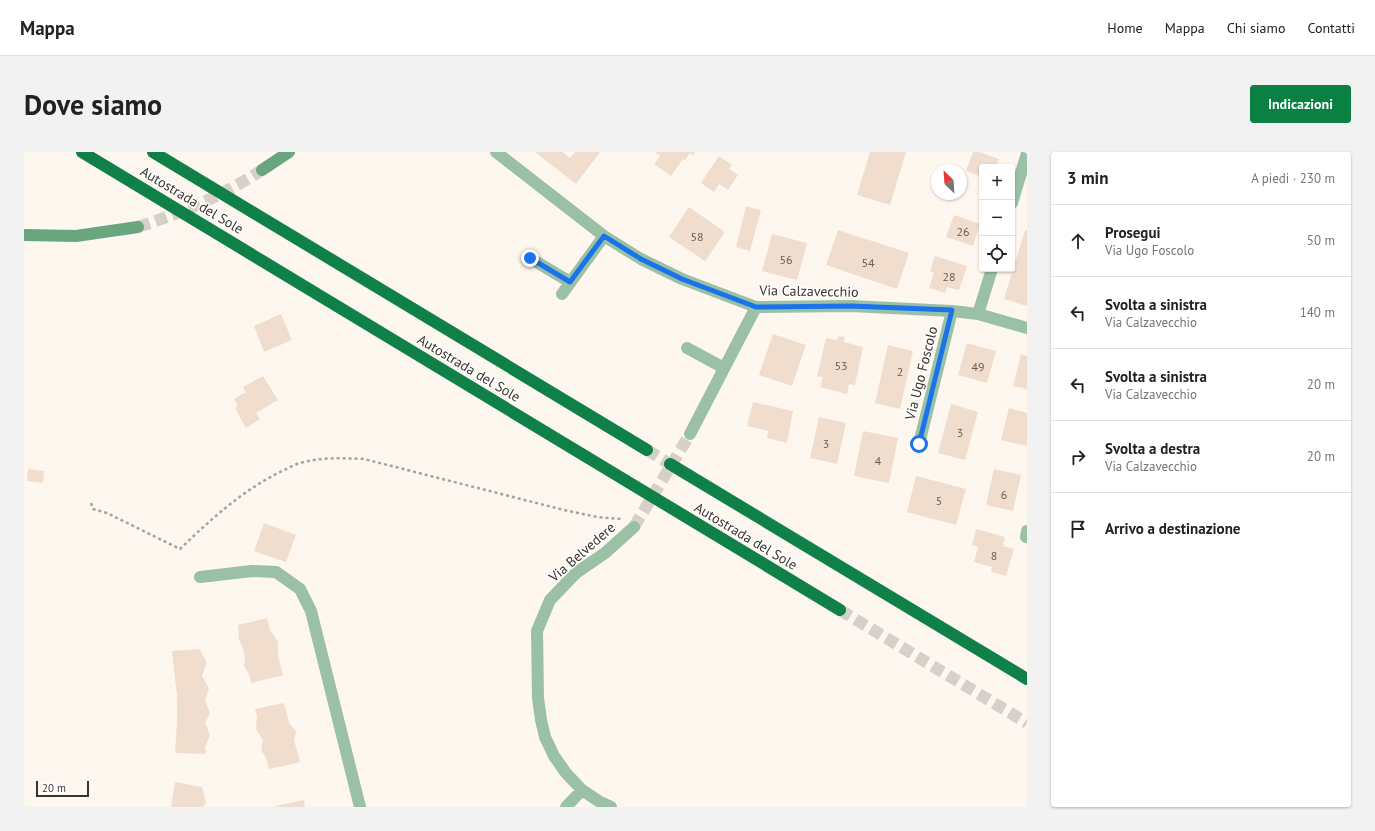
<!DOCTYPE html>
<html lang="it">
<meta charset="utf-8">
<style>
:root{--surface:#fff;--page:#f2f2f2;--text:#222;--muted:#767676;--line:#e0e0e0;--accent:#0b8043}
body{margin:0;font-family:"PT Sans",sans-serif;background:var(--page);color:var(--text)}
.controls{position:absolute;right:12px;top:12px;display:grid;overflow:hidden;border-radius:4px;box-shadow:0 1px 3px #0004}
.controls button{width:36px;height:36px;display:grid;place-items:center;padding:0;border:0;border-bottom:1px solid var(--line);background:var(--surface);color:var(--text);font:20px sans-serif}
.compass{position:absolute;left:907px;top:12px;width:36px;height:36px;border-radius:50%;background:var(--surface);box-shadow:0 1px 3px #0004;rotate:335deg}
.scale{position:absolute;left:12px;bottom:10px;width:53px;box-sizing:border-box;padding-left:4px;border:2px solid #3b332d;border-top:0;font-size:11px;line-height:14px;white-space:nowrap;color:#3b332d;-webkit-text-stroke:3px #fff;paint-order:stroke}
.stop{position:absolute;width:12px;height:12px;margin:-9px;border:3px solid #1a73e8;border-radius:50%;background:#fff}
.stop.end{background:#1a73e8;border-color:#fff;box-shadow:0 1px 4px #0008}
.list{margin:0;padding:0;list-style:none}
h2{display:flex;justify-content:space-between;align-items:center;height:52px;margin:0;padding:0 16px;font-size:17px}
h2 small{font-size:13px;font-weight:400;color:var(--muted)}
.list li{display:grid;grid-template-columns:26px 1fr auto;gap:12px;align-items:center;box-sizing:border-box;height:72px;padding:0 16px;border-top:1px solid var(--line)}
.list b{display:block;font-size:15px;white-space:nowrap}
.list p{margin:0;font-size:13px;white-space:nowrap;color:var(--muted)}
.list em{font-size:13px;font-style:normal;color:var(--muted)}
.icon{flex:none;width:22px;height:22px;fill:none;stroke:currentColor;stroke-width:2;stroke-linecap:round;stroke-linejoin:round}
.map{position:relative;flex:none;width:1003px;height:655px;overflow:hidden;border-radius:4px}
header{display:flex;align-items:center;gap:24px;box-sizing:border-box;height:56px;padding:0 20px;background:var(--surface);border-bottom:1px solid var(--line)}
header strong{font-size:19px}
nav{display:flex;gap:22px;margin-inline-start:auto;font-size:14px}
.intro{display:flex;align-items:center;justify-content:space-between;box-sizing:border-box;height:96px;padding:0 24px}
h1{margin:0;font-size:28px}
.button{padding:10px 18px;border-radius:4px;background:var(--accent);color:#fff;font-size:14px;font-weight:700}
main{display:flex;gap:24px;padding:0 24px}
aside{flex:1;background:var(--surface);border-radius:4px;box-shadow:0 1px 3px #0004}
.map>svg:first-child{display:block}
.building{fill:#f0ddcd}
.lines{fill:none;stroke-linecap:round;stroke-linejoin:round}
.street-tunnel{stroke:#d7d0c9;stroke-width:12;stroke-dasharray:12 6;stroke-linecap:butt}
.secondary-tunnel{stroke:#d7d0c9;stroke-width:12;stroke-dasharray:12 6;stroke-linecap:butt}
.highway-tunnel{stroke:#d7d0c9;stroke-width:12;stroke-dasharray:12 6;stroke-linecap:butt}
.path{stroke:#a9a29b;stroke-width:2.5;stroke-dasharray:3 3;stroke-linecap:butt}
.street{stroke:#9ac1a6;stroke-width:12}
.secondary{stroke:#69a67e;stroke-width:12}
.highway{stroke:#0f8048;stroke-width:12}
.route{stroke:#1a73e8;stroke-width:5}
.labels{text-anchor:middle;stroke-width:3;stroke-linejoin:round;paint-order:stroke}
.number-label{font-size:12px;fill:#685e55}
.street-label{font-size:14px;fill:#3b332d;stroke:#fff}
</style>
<header>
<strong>Mappa</strong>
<nav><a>Home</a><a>Mappa</a><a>Chi siamo</a><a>Contatti</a></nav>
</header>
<div class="intro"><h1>Dove siamo</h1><a class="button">Indicazioni</a></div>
<main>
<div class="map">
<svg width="1003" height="655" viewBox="0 0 1003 655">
<rect width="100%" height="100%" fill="#fef7f0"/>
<path class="building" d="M511,0H539L546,6L551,0H576L552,32Z
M631,0H671L669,4L666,1L661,8L659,7L647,24L630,12L636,4Z
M846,0H882L866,53L833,43Z
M949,0H955L975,7L972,15H958V25L942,19Z
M695,4L708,13L705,17L714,23L704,38L695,32L690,40L677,31Z
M722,54L737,58L726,99L712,95Z
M665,55L701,80L681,109L645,85Z
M930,63L956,72L949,94L922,85Z
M814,78L885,101L873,137L802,113Z
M1001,78H1003V154L980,147Z
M748,82L783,91L773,128L738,119Z
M911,104L943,114L935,138L923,135L921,141L905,136L910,121L906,119Z
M257,162L268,188L240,200L230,174Z
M749,182L782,193L768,234L735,223Z
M814,184L821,185L820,190L839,195L831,233L825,232L823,242L796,235L799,225L793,224L802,186L813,188Z
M943,191L972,199L963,231L934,223Z
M864,193L889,199L876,257L851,251Z
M997,202L1003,204V237L989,234Z
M239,224L254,248L232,261L236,267L222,276L211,256L214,254L210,247L222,240L219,235Z
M729,250L769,259L763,291L743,286L744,279L723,274Z
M927,252L954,260L941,308L914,301Z
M985,256L1003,261V294L977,288Z
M795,265L822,271L813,312L786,306Z
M839,279L874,286L865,331L830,324Z
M4,317L20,319L19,331L3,329Z
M970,317L997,323L989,359L962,353Z
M892,324L942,337L932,373L883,360Z
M240,371L272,383L262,410L230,399Z
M952,377L981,385L979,394L990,397L982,424L967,420L968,415L950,410L954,395L948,393Z
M243,466L246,478L254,490V504L259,523L227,531L225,522L220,514L221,506L219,496L215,488L214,473Z
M175,497L183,510L178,524L185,536L181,548L186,561L181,571L186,583L181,596L182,602L151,601L153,570V544L148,499Z
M260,551L265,571L272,579L270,588L276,610L245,617L242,606L237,598L239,588L232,577L233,564L231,557Z
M151,630L178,635L182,651L179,655H147Z
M280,648L281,655H252V654Z"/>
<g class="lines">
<path class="street-tunnel" d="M610,375L666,282"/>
<path class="secondary-tunnel" d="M114,75C160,60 198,44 238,18"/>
<path class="highway-tunnel" d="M623,298L646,312
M816,458L1003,571"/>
<path class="path" d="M67,351L69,357L83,361L156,397C187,367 220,337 260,318C265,316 271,312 276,311C297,305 318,306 340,307L540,358L573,365L597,367"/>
<path class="street" d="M472,0L580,84L617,107L658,127L732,155L827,154L928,159L954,162L1003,176
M988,51L1003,1
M506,106L546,130
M538,142L580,84
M954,162L968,117
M663,196L700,216
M666,282L732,155
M895,292L928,159
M1002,385L1003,379
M176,425L228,419L252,420L276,437L287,459L336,655
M542,655L558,638
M587,655L576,650L558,638L542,621L530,604L521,585L517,568L514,546L513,479L526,448L552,421L581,401L610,375"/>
<path class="secondary" d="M238,18L265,0
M0,83L52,84L114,75"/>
<path class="highway" d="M58,0L816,458
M129,0L623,298
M646,312L1003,527"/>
</g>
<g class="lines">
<path class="route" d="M506,106L546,130L580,84L617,107L658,127L732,155L827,154L928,158L895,292"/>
</g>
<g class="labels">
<g class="number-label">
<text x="939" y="84">26</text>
<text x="673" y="89">58</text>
<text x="762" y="112">56</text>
<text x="844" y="115">54</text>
<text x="925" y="129">28</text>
<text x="817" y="218">53</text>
<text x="954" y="219">49</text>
<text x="876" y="224">2</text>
<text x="936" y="285">3</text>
<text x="802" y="296">3</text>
<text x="854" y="313">4</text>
<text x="980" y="347">6</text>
<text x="915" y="353">5</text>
<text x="970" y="408">8</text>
</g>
<g class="street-label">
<text transform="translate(168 48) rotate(31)" y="5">Autostrada del Sole</text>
<text transform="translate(785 139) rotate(1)" y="5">Via Calzavecchio</text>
<text transform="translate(445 216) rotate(31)" y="5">Autostrada del Sole</text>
<text transform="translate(897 221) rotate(-76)" y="5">Via Ugo Foscolo</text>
<text transform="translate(722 384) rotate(31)" y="5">Autostrada del Sole</text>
<text transform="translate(558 400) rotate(-41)" y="5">Via Belvedere</text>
</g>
</g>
</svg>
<div class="controls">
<button>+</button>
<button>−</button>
<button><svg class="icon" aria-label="locate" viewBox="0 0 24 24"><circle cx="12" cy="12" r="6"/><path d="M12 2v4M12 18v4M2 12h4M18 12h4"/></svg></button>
</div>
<svg class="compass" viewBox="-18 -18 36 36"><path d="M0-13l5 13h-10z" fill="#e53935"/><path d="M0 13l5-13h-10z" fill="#767676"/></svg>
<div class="scale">20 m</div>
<div class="stop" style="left:895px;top:292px"></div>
<div class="stop end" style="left:506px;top:106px"></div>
</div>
<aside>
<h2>3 min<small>A piedi · 230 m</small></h2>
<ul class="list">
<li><svg class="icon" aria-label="ahead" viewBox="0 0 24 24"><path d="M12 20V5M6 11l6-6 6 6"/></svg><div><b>Prosegui</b><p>Via Ugo Foscolo</p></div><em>50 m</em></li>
<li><svg class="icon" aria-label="left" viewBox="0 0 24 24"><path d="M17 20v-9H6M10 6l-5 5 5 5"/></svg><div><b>Svolta a sinistra</b><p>Via Calzavecchio</p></div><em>140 m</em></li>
<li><svg class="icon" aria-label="left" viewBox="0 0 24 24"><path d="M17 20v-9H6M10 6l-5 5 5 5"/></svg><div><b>Svolta a sinistra</b><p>Via Calzavecchio</p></div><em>20 m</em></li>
<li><svg class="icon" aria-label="right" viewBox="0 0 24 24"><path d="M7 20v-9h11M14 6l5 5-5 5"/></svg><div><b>Svolta a destra</b><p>Via Calzavecchio</p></div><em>20 m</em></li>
<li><svg class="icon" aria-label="arrive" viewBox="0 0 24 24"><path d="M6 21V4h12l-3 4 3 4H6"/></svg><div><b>Arrivo a destinazione</b></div></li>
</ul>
</aside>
</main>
